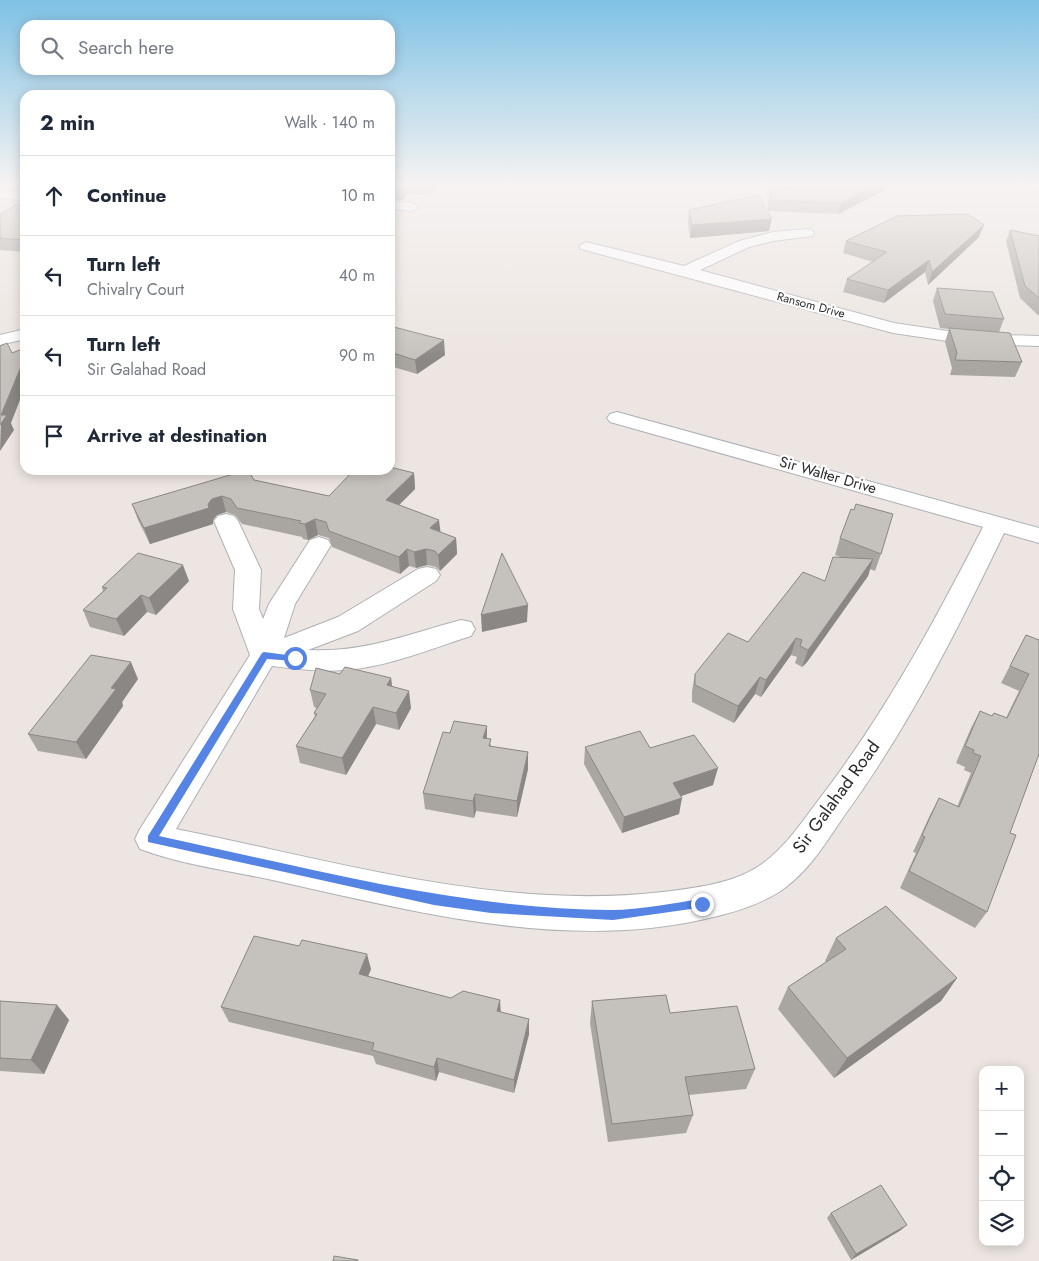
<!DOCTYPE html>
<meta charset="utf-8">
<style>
:root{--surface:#fff;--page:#f2f2f3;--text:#1f2937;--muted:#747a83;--line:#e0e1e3}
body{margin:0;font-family:Jost,sans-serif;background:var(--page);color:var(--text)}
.controls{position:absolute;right:15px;bottom:15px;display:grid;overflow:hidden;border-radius:10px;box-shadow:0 2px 12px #0003}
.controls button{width:45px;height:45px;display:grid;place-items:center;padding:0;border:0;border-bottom:1px solid var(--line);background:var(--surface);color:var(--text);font:25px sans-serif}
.stop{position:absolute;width:15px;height:15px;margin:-11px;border:4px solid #5584e4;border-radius:50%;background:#fff}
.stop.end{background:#5584e4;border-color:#fff;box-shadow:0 1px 5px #0008}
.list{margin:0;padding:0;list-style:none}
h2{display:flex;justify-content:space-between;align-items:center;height:65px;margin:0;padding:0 20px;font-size:21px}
h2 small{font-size:16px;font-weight:400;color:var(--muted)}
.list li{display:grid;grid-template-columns:32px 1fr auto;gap:15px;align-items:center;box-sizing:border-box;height:80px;padding:0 20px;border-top:1px solid var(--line)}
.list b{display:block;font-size:19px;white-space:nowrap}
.list p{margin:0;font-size:16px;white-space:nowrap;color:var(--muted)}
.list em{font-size:16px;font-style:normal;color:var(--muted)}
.icon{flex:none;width:28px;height:28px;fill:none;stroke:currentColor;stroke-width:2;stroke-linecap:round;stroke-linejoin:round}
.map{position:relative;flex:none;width:1039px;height:1261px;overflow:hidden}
.search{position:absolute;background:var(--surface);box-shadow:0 2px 12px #0003;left:20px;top:20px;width:375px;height:55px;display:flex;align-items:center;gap:12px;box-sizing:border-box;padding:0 18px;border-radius:15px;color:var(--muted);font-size:19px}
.panel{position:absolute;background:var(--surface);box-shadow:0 2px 12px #0003;left:20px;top:90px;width:375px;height:385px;border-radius:15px}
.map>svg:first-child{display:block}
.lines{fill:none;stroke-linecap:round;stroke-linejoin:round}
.minor-casing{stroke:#adb0b7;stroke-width:2}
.minor{fill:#fff;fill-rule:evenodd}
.wall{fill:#a9a6a2}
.shaded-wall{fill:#8a8784}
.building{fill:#c5c1bc;stroke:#8a8784}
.route{fill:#5584e4}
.labels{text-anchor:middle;stroke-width:4.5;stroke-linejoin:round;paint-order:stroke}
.far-street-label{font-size:12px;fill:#2c2c2c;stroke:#fff}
.street-label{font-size:15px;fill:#2c2c2c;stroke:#fff}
.near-street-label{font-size:18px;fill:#2c2c2c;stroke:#fff}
</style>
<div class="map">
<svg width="1039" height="1261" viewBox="0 0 1039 1261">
<rect width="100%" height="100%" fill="#ece5e1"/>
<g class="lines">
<defs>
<path id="minor" d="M0,190L25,193V201L0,198Z
M390,201L412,203L419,207L412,211L390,209Z
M807,229L812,230L814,233L812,236L773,241L749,247L700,270L894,323L968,334L1039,336V346L968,344L893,333L581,249L579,246L586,242L684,266L739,241L773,232Z
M25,329V339L0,345V335Z
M617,412L1039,528V543L1004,533C957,631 908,728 844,816C827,841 810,869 786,887C764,904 732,913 705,919C563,951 417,912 277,881C232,871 183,865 140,849L135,839L140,829L250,655L233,609L235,570L214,521L218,516L226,514L234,516L238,521L261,570L259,609L263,619L269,604L310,540L319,537L328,540L331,545L295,604L284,638L338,617L418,569L427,567L436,569L440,575L436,581L358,631L308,650C363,653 409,634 461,620L471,622L475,629L471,636C430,649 388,667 345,670C320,672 296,669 272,666L176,829C336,861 499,911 663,892C695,888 732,884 759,866C783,850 800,825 817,802C883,717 934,623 983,527L610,422L607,418L610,414Z"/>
</defs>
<use href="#minor" class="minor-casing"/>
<use href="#minor" class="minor"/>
</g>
<path class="wall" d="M390,184H439L429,195L408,194L403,200H392L393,211L390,215Z
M748,184H897L838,214L768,211V203L770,192L780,190Z
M25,200V252L0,250V214Z
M689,210L769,231L690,238L688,222Z
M1010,230L1039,236V316L1020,298L1006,241Z
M979,237L928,285L925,272L884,303L843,292L847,279L873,262L843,253L846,241Z
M937,288L1004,319L999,332L1022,362L1015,377L950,375L952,368L945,342L949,329L940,328L933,301Z
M390,326L445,355L417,374L390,366Z
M414,473L415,489L399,505L440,532L456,538L457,554L440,571L436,567L427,565L416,568L409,566L400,574L332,547L329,538L318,535L308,540L303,539L302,537L242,524L235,515L226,512L217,515L213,520V524L150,544L138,520L132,504L254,480L329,496Z
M840,538L881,554L875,571L870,569L868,576L807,662L802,667L795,663L797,657L791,655L761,697L755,694L734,723L692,702V691L695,674L748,642L825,581L843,558L835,555Z
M189,581L156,615L147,612L124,636L90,627L83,610L103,591L102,587Z
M1026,635L1039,640L1010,833L987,912L975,928L900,888L916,853L913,852L930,815L939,798L957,807L971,773L964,770L965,767L956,763L971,728L980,711L992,716L994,713L1006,718L1019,691L1001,683Z
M340,674L391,678L392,687L411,708L399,730L376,724L346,775L300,763L296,746L315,717L314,713L317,708L314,707L310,690Z
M138,679L122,702L123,706L86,759L38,751L28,734Z
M487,726V738L492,747L528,752V769L517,817L476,811L474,818L425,809L423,793L450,733Z
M585,747L650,748L713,785L681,796L679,814L622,833L584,764Z
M836,938L957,978L941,1001L834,1078L778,1009L788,987L826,962L825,961Z
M299,946L371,969L368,976L451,998L500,1000V1012L529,1019V1034L514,1093L439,1072L436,1081L376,1064L373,1056L229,1022L221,1007Z
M0,1001L57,1005L69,1020L44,1074L0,1071Z
M592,1001L670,1013L755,1069L746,1089L689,1095L693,1115L686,1133L608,1142L590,1023Z
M831,1213L901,1230L851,1260L827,1218Z"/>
<path class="shaded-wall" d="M0,184H11L0,188Z
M406,184H408V194L403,200L402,189Z
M428,184H439L429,195Z
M879,184H897L838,214L841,203Z
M392,200L393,211L390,215V202Z
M772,219L769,231L690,238L692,225Z
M984,225L979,237L928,285L932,272Z
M929,260L925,272L884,303L888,290Z
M444,340L445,355L417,374L415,360Z
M25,357V387L11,423L14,430L0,451L1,415Z
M414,473L415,489L388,516L386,500Z
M222,496L226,512L217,515L213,520V524L150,544L144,528L208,504L212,499Z
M315,519L318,535L308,540L305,524Z
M439,520L441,536L430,528Z
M456,538L457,554L440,571L438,555Z
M407,549L409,566L400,574L399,557Z
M426,549L427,565L416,568L414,552Z
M873,559L868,576L807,662L802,667L808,650Z
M183,565L189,581L156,615L149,598Z
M141,595L147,612L124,636L116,619Z
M528,605L527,622L482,632L481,615Z
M796,638L791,655L761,697L766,680Z
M131,662L138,679L122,702L123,706L86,759L76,742L111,688Z
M760,677L755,694L734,723L738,706Z
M391,678L393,695L387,685Z
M409,691L411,708L399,730L396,713Z
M373,707L376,724L346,775L342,758Z
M487,726V743L483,738Z
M528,752V769L517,817V801Z
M718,768L713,785L670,800L673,783Z
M475,794L476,811L474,818L473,801Z
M682,798L679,814L622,833L624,817Z
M367,954L371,969L363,989L359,974Z
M957,978L941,1001L834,1078L847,1058Z
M500,1000L501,1015L497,1011Z
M57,1005L69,1020L44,1074L31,1060Z
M529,1019V1034L514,1093V1080Z
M437,1058L439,1072L436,1081L434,1067Z
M907,1225L901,1230L851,1260L856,1254Z"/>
<path class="building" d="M390,184H406L402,189H390Z
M807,184H879L841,203L771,200L770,192Z
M758,195L772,219L692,225L689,210Z
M25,200V240L0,238V214Z
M968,214L984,225L932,272L929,260L888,290L847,279L887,252L846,241L897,216Z
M1010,230L1039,236V298L1025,286Z
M937,288L993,292L1004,319L945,314Z
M390,326L444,340L415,360L390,352Z
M949,328L1010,333L1022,362L955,360L957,353Z
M7,343L12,353L25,348V357L1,415H7L0,425V346Z
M390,467L414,473L386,500L439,520L430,528L456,538L438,555L435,551L426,549L414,552L407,549L399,557L329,531L326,522L315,519L305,524L299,523L301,521L237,508L231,499L222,496L212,499L208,504L209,508L144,528L132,504L247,470H248L254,480L329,496L354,470H390Z
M856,504L893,514L881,554L840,538L851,509L854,510Z
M138,553L183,565L149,598L141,595L116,619L83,610L107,588L102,587Z
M502,553L528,605L481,615Z
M833,557L873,559L812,645L808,650L800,646L802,640L796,638L766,680L760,677L738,706L695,685V674L728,633L748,642L803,572L825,581Z
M1026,635L1039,640V754L1010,833L1016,835L987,912L909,871L925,837L922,835L939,798L959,807L981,756L973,753L974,750L965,746L980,711L992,716L994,713L1007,718L1029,674L1010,666Z
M91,655L131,662L111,688L116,689L76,742L28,734Z
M345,667L391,678L387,685L409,691L396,713L373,707L342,758L296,746L317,714L314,713L326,694L310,690L316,668L340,674Z
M454,721L487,726L483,738L491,739L489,746L528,752L517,801L475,794L473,801L423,793L443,732L450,733Z
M640,731L650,748L694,735L718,768L673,783L682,798L624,817L585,747Z
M886,906L957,978L847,1058L788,987L846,949L836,938Z
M254,936L299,946L302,940L367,954L359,974L451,998L463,991L500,1000L497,1011L529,1019L514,1080L437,1058L434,1067L372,1050L374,1043L221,1007Z
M666,995L670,1013L737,1006L755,1069L685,1077L693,1115L612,1124L592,1001Z
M0,1001L57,1005L31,1060L0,1058Z
M881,1185L907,1225L856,1254L831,1213Z
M334,1256L358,1260V1261H333Z"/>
<linearGradient id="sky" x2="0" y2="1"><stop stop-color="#7fc1e5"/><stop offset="0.51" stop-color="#f6f3f2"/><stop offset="1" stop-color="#f6f3f2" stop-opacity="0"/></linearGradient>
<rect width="1039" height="361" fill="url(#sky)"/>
<path class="route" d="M264,652L295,656L299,658L295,661L267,659L159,836C308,868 458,909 611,910C641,910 672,903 702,899L705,900V907L613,920L491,913L434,905L148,842V836L262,653Z"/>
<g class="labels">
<g class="far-street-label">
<text transform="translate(811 305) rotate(15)" y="4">Ransom Drive</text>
</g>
<g class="street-label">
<text transform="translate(828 475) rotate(16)" y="5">Sir Walter Drive</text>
</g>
<g class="near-street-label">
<text transform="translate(836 797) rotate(-54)" y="6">Sir Galahad Road</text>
</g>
</g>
</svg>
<div class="controls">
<button>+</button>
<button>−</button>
<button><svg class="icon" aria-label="locate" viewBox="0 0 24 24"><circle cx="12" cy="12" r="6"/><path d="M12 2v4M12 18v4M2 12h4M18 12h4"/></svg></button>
<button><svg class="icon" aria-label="layers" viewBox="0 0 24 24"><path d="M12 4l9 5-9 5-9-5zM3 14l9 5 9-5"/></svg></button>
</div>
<div class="stop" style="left:295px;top:658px"></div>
<div class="stop end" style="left:702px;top:904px"></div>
<div class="search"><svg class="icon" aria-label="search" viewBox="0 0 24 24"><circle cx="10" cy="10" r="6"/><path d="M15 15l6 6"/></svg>Search here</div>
<section class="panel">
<h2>2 min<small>Walk · 140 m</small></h2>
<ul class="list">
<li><svg class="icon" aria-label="ahead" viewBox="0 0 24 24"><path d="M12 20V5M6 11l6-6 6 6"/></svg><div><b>Continue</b></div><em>10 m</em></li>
<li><svg class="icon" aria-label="left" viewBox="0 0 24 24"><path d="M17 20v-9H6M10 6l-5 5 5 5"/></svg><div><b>Turn left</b><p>Chivalry Court</p></div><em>40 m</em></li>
<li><svg class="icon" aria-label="left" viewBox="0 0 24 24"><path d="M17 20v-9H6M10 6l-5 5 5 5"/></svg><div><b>Turn left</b><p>Sir Galahad Road</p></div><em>90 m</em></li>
<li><svg class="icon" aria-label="arrive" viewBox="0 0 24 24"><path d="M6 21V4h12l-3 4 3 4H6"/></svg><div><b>Arrive at destination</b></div></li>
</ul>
</section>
</div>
